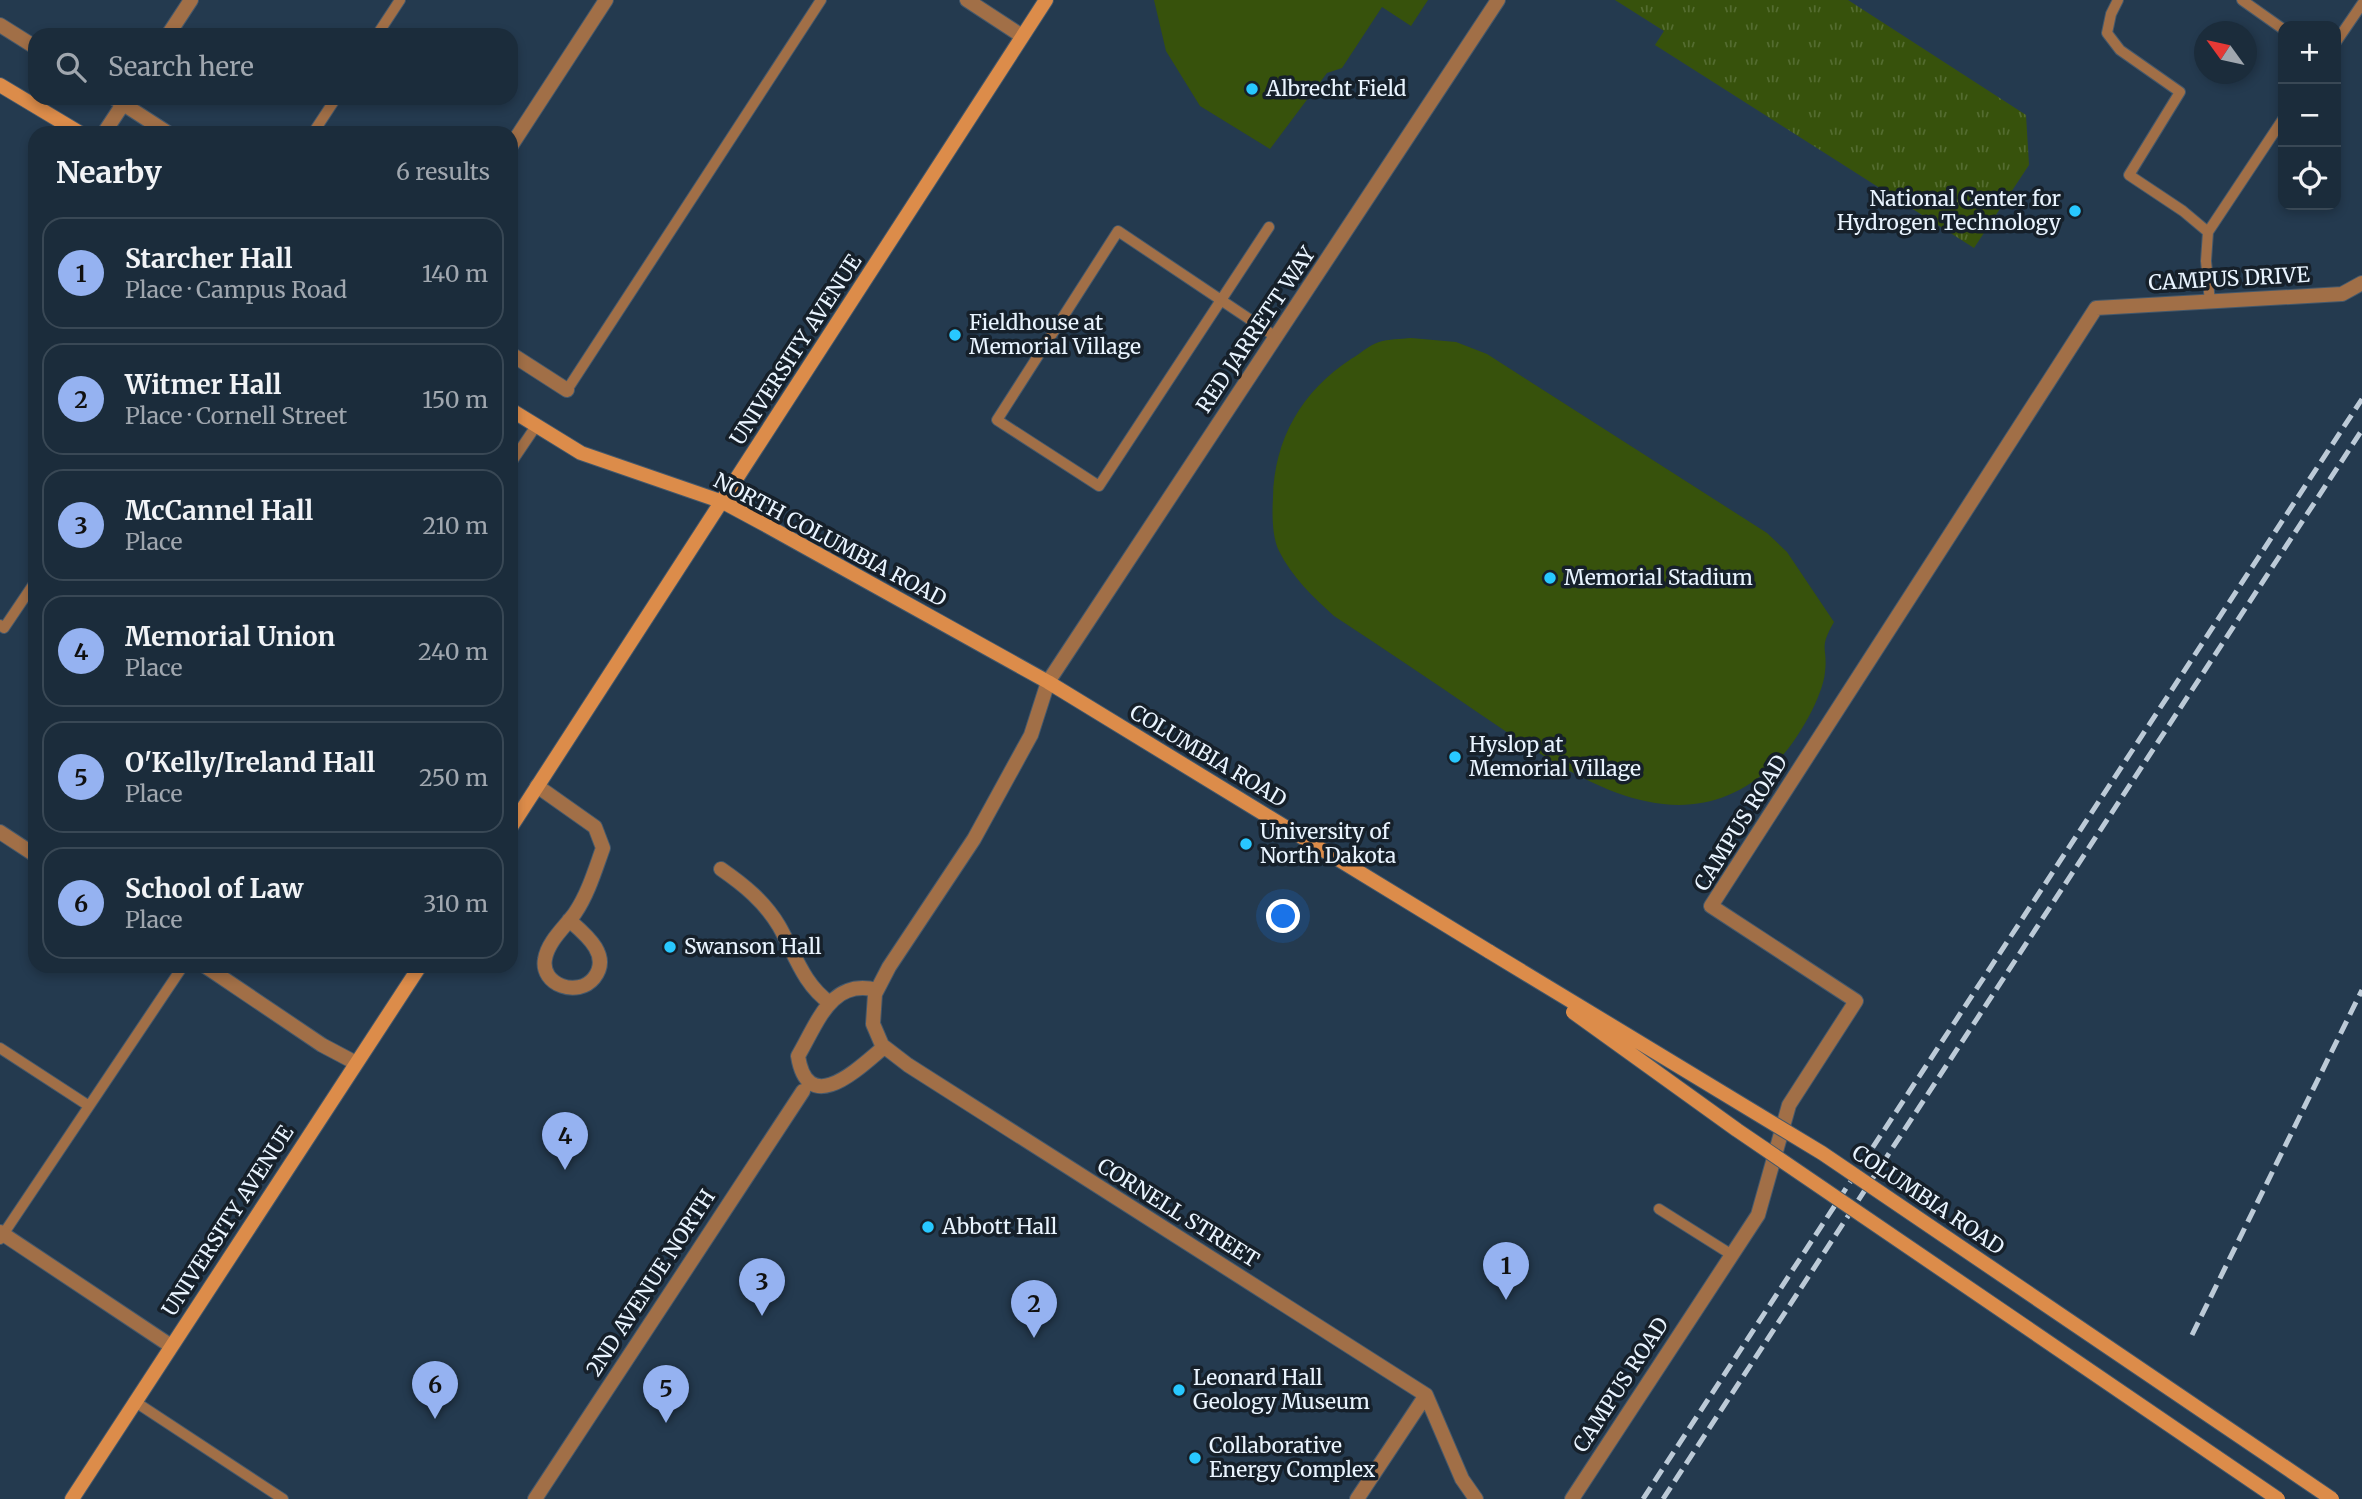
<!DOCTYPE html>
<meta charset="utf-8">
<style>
:root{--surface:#1b2c3b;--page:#243442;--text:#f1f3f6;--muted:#a0a7af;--line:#394855;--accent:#95b2f1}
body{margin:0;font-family:Merriweather,serif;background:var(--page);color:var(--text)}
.controls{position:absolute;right:21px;top:21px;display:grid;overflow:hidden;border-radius:14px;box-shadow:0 4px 10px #0003}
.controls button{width:63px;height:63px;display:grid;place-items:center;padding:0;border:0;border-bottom:2px solid var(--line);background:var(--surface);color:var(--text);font:35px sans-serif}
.compass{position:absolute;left:2194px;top:21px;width:63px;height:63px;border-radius:50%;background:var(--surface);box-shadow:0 4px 10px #0003;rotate:303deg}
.you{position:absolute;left:1284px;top:917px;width:24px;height:24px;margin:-18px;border:5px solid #fff;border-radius:50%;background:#1a73e8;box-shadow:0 0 0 10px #1a73e833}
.badge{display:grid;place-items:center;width:46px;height:46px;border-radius:50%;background:var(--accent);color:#111;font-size:23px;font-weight:700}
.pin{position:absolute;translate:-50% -58px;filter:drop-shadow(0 2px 4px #0008)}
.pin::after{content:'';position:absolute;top:37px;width:24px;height:21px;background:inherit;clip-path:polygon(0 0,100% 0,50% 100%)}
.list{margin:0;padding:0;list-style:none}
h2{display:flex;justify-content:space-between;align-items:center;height:91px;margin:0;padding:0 28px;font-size:30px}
h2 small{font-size:23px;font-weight:400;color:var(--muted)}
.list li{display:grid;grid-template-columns:46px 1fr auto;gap:21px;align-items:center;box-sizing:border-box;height:112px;margin:0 14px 14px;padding:0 14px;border:2px solid var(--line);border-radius:21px}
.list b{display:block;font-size:26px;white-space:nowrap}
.list p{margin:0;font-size:23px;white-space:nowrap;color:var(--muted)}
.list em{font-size:23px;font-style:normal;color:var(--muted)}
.icon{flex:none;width:38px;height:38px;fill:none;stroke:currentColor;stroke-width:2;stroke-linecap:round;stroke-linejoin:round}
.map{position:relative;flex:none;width:2362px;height:1499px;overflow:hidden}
.search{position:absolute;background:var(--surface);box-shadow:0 4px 10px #0003;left:28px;top:28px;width:490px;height:77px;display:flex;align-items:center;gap:18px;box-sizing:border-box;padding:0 24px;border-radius:21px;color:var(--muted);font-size:26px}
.panel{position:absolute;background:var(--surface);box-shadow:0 4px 10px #0003;left:28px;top:126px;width:490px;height:847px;border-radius:21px}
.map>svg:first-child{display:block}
.grass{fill:url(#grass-tufts)}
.park{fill:#37520c}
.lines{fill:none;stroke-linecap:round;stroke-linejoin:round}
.lane-casing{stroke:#44586b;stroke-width:12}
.street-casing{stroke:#44586b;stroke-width:16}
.secondary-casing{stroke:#44586b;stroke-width:16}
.lane{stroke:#a16f47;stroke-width:10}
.street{stroke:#a16f47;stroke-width:14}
.secondary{stroke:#dc8c4a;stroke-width:14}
.rail{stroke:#bccad7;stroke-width:5;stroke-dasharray:14 7;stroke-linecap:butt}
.secondary-bridge-casing{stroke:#44586b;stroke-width:16;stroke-linecap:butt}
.secondary-bridge{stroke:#dc8c4a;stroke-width:14}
.poi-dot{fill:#28c8ff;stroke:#16202a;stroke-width:2.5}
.labels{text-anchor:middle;stroke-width:7;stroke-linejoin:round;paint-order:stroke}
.poi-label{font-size:21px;fill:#e9f4ff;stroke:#16202a;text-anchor:start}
.street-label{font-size:21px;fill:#e9f4ff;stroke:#16202a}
</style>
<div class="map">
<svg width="2362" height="1499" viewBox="0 0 2362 1499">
<defs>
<pattern id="grass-tufts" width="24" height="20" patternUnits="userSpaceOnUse" patternTransform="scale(1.75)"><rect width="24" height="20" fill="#37520c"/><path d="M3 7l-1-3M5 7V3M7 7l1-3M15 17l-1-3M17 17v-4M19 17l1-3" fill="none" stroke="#546c30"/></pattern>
</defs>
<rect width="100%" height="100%" fill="#243a4f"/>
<path class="grass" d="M1615,0H1848L2026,115L2029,165L1974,248L1655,45L1664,31Z"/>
<path class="park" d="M1154,0H1428L1411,26L1382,7L1342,68L1327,73L1270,149L1200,106L1166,51Z
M1411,338L1456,342L1487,354L1767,533L1787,552L1834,622C1818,650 1828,646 1825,672C1823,696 1798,739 1782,756C1686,860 1571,775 1480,714C1432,681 1383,648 1334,616C1313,597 1292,577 1279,551C1272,537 1272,513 1273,498C1274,439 1302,391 1351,359C1360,354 1369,345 1379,342C1388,339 1401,339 1411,338Z"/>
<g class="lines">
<defs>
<path id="lane" d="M2118,0L2111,14L2107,33L2120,50L2180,92L2129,175L2183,211L2208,232
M2242,0L2283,29
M377,35L400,0
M2336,42L2362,4
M313,133L336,98
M1269,227L1099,486L997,420L1118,231L1276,337
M2210,302L2206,261L2208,232L2283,119
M567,390L821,0
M511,463L536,426
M0,625L4,628L35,582
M0,1048L89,1106
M1659,1209L1732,1255
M0,1239L183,966
M134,1401L283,1499"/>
<path id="street" d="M967,0L1022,36
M0,25L35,47
M168,35L191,0
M114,98L168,133
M104,133L127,98
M511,146L606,0
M511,354L567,390
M537,786L595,827L603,848C595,870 588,894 575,913C565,927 548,941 545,959C540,985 578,998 594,978C612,955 585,934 569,920
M0,832L35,855
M721,869C744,885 764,901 779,926C795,954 803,984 830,1003
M205,966L322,1045L356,1063
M877,990C831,978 818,1022 798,1056C808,1119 860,1067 884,1047
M0,1232L171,1346
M535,1499L803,1091
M1357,1499L1426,1395
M1476,1499L1462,1479L1426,1395L908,1065L882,1045L873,1024L875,994L889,967L974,839L1031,735L1048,682L1498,0
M1572,1499L1758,1215L1789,1105L1856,1001L1711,906L2096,308L2342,294L2362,283"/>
<path id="secondary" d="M0,85L80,133
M511,410L581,453L723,502L762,523L1048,682L1490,952
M511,827L1046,0
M72,1499L420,966"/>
</defs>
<use href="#lane" class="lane-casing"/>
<use href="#street" class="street-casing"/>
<use href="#secondary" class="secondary-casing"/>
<use href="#lane" class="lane"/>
<use href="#street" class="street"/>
<use href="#secondary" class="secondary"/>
<path class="rail" d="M2192,1335L2362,990
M1643,1499L2362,399
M1663,1499L2362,430"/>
<defs>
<path id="secondary-bridge" d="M1490,952L1822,1153L2332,1499
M1573,1012L1737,1130L2278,1499"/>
</defs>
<use href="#secondary-bridge" class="secondary-bridge-casing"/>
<use href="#secondary-bridge" class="secondary-bridge"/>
</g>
<g class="poi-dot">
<circle cx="1252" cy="89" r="7"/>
<circle cx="2075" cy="211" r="7"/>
<circle cx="955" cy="335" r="7"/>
<circle cx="1550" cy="578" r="7"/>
<circle cx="1455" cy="757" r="7"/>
<circle cx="1246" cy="844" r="7"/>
<circle cx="670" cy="947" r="7"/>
<circle cx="928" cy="1227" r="7"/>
<circle cx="1179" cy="1390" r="7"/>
<circle cx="1195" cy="1458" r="7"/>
</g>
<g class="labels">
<g class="poi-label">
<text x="1266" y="96">Albrecht Field</text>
<text x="2061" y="206" text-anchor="end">National Center for<tspan x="2061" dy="24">Hydrogen Technology</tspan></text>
<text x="969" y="330">Fieldhouse at<tspan x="969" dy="24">Memorial Village</tspan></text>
<text x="1564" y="585">Memorial Stadium</text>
<text x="1469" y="752">Hyslop at<tspan x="1469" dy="24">Memorial Village</tspan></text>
<text x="1260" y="839">University of<tspan x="1260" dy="24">North Dakota</tspan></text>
<text x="684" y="954">Swanson Hall</text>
<text x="942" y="1234">Abbott Hall</text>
<text x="1193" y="1385">Leonard Hall<tspan x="1193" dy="24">Geology Museum</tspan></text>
<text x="1209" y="1453">Collaborative<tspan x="1209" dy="24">Energy Complex</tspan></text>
</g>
<g class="street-label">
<text transform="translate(2229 279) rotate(-3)" y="7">CAMPUS DRIVE</text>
<text transform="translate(1256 330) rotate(-56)" y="7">RED JARRETT WAY</text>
<text transform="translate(796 350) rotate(-57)" y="7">UNIVERSITY AVENUE</text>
<text transform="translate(830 540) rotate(28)" y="7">NORTH COLUMBIA ROAD</text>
<text transform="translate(1208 756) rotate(31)" y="7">COLUMBIA ROAD</text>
<text transform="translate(1741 823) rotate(-58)" y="7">CAMPUS ROAD</text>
<text transform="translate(1928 1200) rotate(34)" y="7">COLUMBIA ROAD</text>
<text transform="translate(1178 1213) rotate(32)" y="7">CORNELL STREET</text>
<text transform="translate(228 1221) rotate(-57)" y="7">UNIVERSITY AVENUE</text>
<text transform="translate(651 1283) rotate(-57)" y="7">2ND AVENUE NORTH</text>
<text transform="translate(1621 1385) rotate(-57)" y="7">CAMPUS ROAD</text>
</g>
</g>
</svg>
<div class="controls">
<button>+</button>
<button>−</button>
<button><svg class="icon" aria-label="locate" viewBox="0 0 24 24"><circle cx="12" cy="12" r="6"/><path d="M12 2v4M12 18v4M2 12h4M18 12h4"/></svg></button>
</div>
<svg class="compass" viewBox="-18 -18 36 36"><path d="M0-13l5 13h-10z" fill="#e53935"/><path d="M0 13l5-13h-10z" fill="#a0a7af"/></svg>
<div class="you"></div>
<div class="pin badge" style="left:1506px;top:1300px">1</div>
<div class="pin badge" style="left:1034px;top:1338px">2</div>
<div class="pin badge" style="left:762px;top:1316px">3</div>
<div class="pin badge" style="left:565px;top:1170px">4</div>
<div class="pin badge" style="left:666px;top:1423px">5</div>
<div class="pin badge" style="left:435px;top:1419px">6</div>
<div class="search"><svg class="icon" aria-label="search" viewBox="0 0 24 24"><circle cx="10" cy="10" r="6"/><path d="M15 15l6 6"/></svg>Search here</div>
<section class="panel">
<h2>Nearby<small>6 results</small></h2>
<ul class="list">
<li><span class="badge">1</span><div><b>Starcher Hall</b><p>Place · Campus Road</p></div><em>140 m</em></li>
<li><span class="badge">2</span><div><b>Witmer Hall</b><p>Place · Cornell Street</p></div><em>150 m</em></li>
<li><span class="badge">3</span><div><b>McCannel Hall</b><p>Place</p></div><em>210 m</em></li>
<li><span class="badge">4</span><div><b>Memorial Union</b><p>Place</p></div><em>240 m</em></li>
<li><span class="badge">5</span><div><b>O'Kelly/Ireland Hall</b><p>Place</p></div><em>250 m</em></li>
<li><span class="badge">6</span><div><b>School of Law</b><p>Place</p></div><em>310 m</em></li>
</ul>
</section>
</div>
